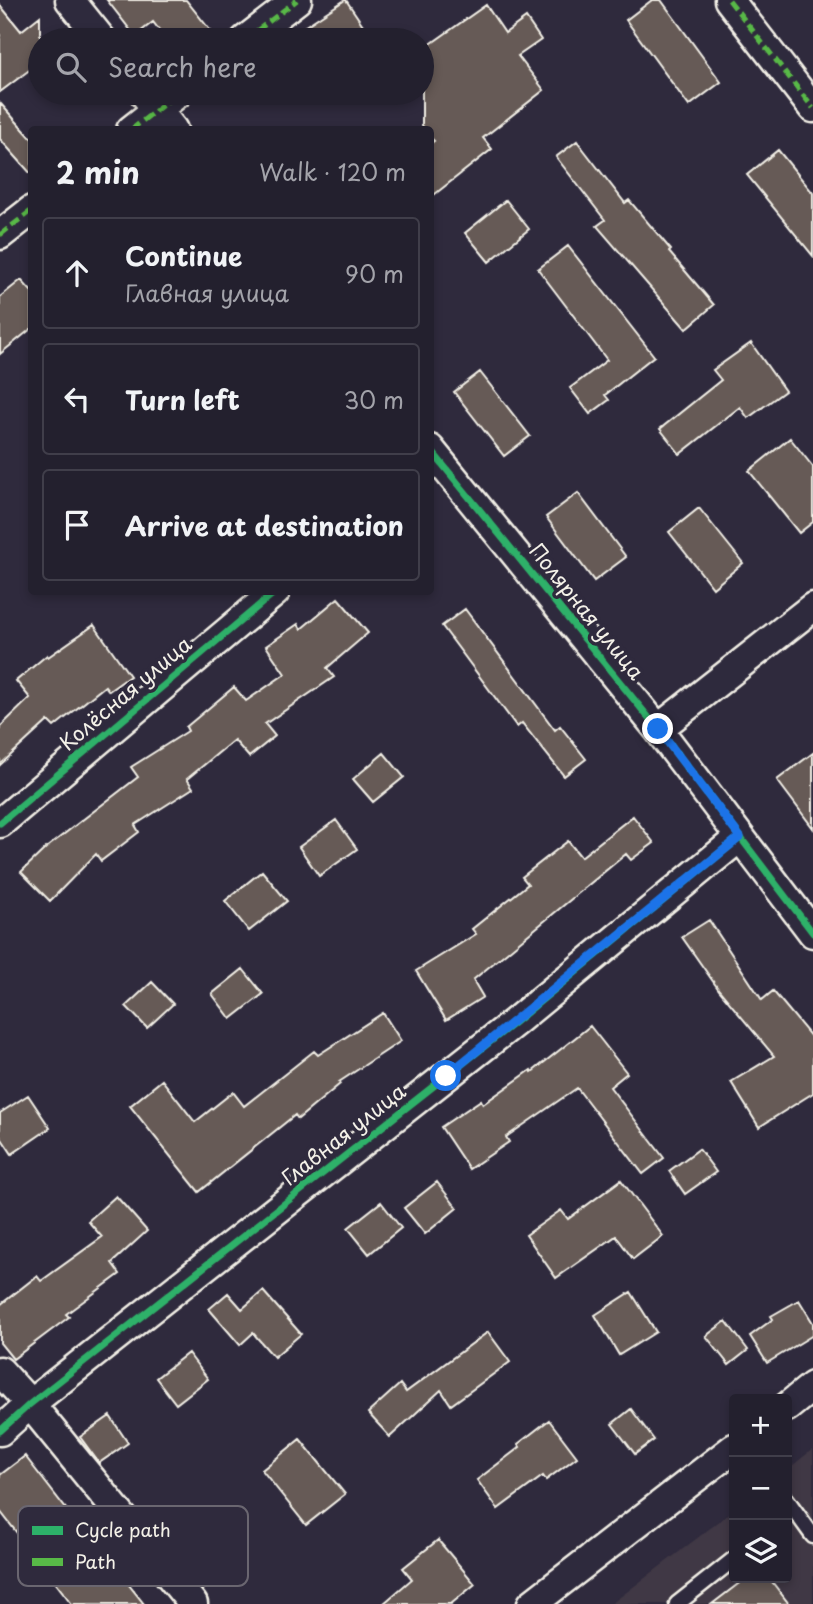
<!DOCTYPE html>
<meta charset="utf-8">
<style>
:root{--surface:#23202e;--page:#2b2836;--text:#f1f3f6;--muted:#a3a3aa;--line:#403e4a}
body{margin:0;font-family:"Playpen Sans",sans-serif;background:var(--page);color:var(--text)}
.controls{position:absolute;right:21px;bottom:21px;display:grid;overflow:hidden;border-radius:7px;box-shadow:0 4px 10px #0003}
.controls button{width:63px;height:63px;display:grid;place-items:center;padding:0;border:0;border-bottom:2px solid var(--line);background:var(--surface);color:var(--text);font:35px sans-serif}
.stop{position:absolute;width:21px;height:21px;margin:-16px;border:5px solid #1a73e8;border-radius:50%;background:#fff}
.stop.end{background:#1a73e8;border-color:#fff;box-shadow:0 2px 7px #0008}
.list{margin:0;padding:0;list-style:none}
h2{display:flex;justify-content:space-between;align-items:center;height:91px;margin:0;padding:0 28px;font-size:30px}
h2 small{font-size:23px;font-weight:400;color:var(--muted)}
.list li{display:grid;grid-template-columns:46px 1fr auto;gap:21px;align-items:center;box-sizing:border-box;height:112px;margin:0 14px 14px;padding:0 14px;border:2px solid var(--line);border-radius:7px}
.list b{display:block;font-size:26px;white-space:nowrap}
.list p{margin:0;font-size:23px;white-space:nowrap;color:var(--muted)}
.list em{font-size:23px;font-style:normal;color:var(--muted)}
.icon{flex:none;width:38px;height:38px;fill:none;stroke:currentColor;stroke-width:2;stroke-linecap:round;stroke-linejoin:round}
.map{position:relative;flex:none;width:813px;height:1604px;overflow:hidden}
.search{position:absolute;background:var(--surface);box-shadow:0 4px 10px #0003;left:28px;top:28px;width:406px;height:77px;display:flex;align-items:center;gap:18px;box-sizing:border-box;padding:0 24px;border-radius:38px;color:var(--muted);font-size:26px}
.panel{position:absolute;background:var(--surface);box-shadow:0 4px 10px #0003;left:28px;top:126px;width:406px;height:469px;border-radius:7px}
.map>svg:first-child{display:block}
.built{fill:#403844}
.building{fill:#665a56;stroke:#f4f1e8;stroke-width:2}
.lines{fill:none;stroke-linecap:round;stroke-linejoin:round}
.service-casing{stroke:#f4f1e8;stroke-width:19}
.minor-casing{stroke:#f4f1e8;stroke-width:33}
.service{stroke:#2f2a3d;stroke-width:14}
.minor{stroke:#2f2a3d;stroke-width:28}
.quiet{stroke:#58b947;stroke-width:5;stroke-dasharray:10 5;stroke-linecap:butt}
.cycleway-casing{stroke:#2f2a3d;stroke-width:11}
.cycleway{stroke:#2db169;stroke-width:7}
.route{stroke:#1a73e8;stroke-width:9}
.labels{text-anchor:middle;stroke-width:7;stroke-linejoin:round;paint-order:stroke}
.street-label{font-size:21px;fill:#f4f1e8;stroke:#2f2a3d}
.key{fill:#2f2a3d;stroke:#6a6670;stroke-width:2}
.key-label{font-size:19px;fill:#f4f1e8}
</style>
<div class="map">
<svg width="813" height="1604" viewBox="0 0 813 1604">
<rect width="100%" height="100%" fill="#2f2a3d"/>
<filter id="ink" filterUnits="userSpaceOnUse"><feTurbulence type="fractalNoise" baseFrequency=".0143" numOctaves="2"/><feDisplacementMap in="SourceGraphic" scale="14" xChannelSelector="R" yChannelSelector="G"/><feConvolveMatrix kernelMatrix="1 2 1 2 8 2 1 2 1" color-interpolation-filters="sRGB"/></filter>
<g filter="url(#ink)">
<path class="built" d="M813,1449V1604H611L734,1510V1578H787V1470Z"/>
<path class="building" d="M107,0H186L218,40H167L153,22L135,36Z
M346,0L373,40H284L345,0Z
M652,0H661L721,82L689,106L626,20Z
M0,5L21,31L40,16V62L0,92Z
M486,5L505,33L526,18L541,40L518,56L544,90L483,138L492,149L430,198V144L434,141L430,137V130H425L422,125V50Z
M0,103L32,139V175L0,139Z
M577,141L625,203L629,200L671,250L669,252L714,305L686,329L597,226L605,220L556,157Z
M778,150L813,193V256L747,175Z
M506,200L529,229L489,262L465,233Z
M568,246L654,356L605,395L609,400L590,414L570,388L607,360L538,269Z
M21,280L32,292V328L0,354V297Z
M751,343L785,391L748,418L740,407L680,454L660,429L721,380L713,370Z
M480,372L530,436L504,456L454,392Z
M790,438L813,467V522L799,533L749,471Z
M578,493L626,557L594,581L546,517Z
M699,508L743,563L713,588L669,532Z
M338,598L368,633L327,668L334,677L265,724L275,736L249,757L234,740L187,779L193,788L135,825L139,832L101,861L96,854L50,901L21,872L46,848L138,777L131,767L188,731L186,727L234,687L246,701L285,674L266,646L298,624L301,629Z
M465,609L555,730L560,726L586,759L564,776L522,723L517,727L442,626Z
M94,625L130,676L109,691L105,686L54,727L48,721L0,765V727L30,698L16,681L47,655L48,657Z
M384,753L404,777L373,802L353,779Z
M813,753V828L777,780Z
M633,816L654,843L631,860L626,854L473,980L483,997L446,1020L416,971L476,934L472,929L528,884L522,877L568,841L581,857Z
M336,820L357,849L319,876L299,847Z
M262,871L287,901L249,931L225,901Z
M709,920L762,1000L773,991L813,1039V1093L759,1127L731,1082L774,1056L719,990L682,937Z
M243,969L263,994L231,1019L212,994Z
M152,982L173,1004L147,1028L126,1006Z
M383,1013L401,1041L339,1082L340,1084L298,1119L295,1115L199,1192L130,1106L162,1080L195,1122L233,1092L244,1106L314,1051L318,1055Z
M590,1026L627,1073L610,1087L664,1158L643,1174L577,1088L506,1137L509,1142L469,1169L441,1127L481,1100L483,1104L531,1070L532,1072Z
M28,1095L50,1128L12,1154L0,1136V1113Z
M699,1149L716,1172L685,1194L669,1171Z
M621,1180L663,1236L633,1259L616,1236L556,1278L526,1235L561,1210L568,1219Z
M437,1182L457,1208L425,1234L404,1208Z
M116,1196L147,1231L112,1263L120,1274L66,1314L69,1317L13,1359L0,1343V1305L37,1276L41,1281L102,1237L88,1221Z
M381,1202L401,1228L369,1254L348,1228Z
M263,1291L301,1334L274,1357L253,1333L240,1345L209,1309L228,1293L242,1309Z
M631,1292L656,1332L619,1355L595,1315Z
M799,1300L813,1323V1335L767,1363L750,1336L773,1319L771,1316Z
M726,1321L748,1350L729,1365L706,1336Z
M488,1332L510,1362L451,1405L441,1390L390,1437L368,1413L400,1384L406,1392Z
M188,1353L208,1379L176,1404L156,1378Z
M631,1409L654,1440L635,1454L612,1424Z
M110,1416L128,1443L99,1463L80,1437Z
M549,1420L577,1457L546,1480L543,1476L498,1509L477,1480L520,1447L518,1444Z
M300,1439L345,1494L306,1525L262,1470Z
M25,1456L115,1572L117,1570L144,1604H72L0,1511V1475Z
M438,1540L475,1584L451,1604H383L412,1579L403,1568Z
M746,1578H769L789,1604H712Z"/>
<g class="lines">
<defs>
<path id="service" d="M787,1500L813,1536
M677,1604L734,1559"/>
<path id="minor" d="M70,0L102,40
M729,0L813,108
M245,40L297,0
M144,93L173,130
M131,130L178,93
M0,235L32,210
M430,449L658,729L813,933
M658,729L813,607
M0,823L275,592
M0,1371L30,1404L193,1604
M787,1407L813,1386
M0,1431L30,1404L515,1022L740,837
M532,1604L734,1448"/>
</defs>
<use href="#service" class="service-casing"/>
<use href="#minor" class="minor-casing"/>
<use href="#service" class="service"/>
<use href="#minor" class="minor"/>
<path class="quiet" d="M729,0L813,108
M245,40L297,0
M131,130L178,93
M0,235L32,210"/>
<defs>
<path id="cycleway" d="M430,449L658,729L813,933
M0,823L275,592
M0,1431L30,1404L515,1022L740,837"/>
</defs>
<use href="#cycleway" class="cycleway-casing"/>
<use href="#cycleway" class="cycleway"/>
</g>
</g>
<g class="lines" filter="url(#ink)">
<path class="route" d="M446,1076L740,837L658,729"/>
</g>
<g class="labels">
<g class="street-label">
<text transform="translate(586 612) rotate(51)" y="7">Полярная улица</text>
<text transform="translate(126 694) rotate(-40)" y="7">Колёсная улица</text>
<text transform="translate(344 1135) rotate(-38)" y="7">Главная улица</text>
</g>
</g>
<rect x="18" y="1506" width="230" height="80" rx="10" class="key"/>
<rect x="32" y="1526" width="31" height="9" fill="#2db169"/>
<rect x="32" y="1558" width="31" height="8" fill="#58b947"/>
<g class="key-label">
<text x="75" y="1537">Cycle path</text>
<text x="75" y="1569">Path</text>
</g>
</svg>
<div class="controls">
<button>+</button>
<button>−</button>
<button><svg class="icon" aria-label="layers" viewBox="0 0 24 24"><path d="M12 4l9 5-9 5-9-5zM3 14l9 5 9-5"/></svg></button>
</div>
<div class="stop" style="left:446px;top:1076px"></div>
<div class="stop end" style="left:658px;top:729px"></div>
<div class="search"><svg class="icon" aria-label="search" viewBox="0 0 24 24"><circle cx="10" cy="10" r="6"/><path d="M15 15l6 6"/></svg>Search here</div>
<section class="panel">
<h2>2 min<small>Walk · 120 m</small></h2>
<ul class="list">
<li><svg class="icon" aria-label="ahead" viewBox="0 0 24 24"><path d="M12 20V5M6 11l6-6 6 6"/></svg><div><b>Continue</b><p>Главная улица</p></div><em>90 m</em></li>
<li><svg class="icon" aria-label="left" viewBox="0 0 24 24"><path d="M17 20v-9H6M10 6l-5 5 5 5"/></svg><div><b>Turn left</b></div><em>30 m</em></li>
<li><svg class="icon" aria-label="arrive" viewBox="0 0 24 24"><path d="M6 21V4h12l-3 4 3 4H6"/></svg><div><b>Arrive at destination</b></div></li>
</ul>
</section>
</div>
